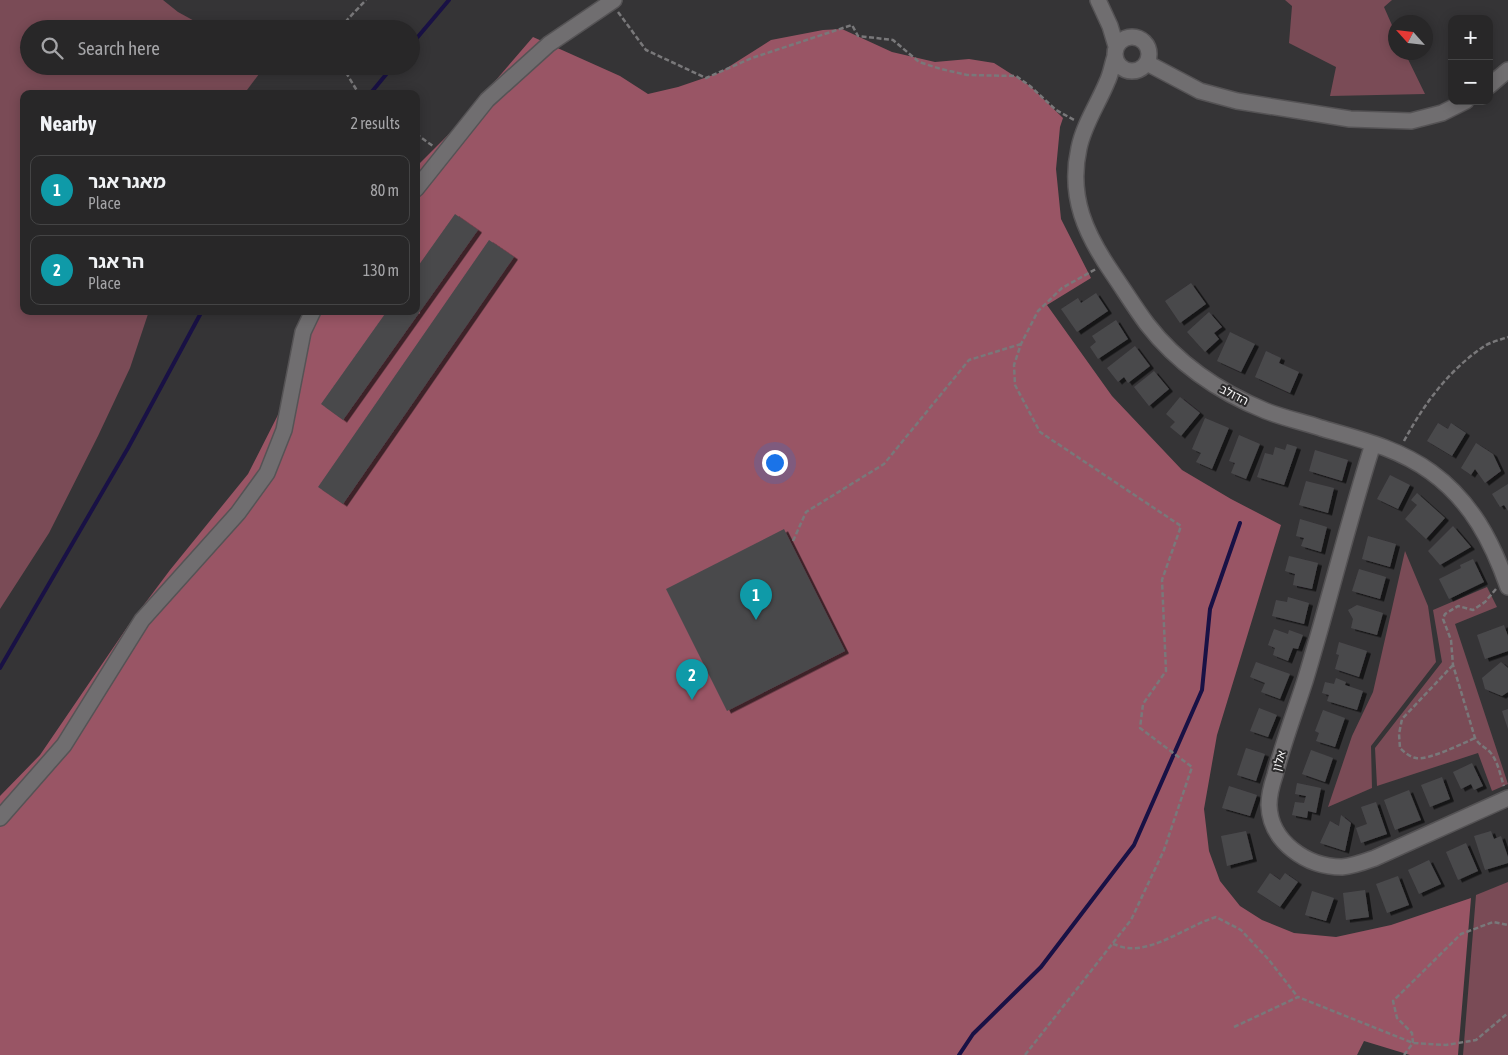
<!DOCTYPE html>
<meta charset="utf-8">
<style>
:root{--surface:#282728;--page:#302f30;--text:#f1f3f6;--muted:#a5a5a8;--line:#444445;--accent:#d93025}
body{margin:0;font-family:"Asap Condensed","Noto Sans Hebrew",sans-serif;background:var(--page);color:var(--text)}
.controls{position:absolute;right:15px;top:15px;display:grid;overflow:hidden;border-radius:10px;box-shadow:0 2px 12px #0003}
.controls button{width:45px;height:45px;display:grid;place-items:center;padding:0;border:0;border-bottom:1px solid var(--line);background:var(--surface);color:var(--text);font:25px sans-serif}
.compass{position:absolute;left:1388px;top:15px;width:45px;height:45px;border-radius:50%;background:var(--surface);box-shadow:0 2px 12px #0003;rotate:297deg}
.you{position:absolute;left:774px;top:462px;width:18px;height:18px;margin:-12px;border:4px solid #fff;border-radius:50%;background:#1a73e8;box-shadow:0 0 0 8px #1a73e833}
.badge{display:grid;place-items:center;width:32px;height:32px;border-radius:50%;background:var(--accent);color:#fff;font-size:16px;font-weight:700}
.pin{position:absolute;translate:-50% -41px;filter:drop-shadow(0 1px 2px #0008)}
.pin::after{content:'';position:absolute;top:26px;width:18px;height:15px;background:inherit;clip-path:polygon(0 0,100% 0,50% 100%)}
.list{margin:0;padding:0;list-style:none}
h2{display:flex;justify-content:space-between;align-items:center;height:65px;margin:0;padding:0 20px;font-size:21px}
h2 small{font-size:16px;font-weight:400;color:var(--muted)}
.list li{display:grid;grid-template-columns:32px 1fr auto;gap:15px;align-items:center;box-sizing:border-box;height:70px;margin:0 10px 10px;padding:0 10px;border:1px solid var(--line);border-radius:10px}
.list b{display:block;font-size:19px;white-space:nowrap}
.list p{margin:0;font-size:16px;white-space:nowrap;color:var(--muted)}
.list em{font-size:16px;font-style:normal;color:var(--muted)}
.icon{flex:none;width:28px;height:28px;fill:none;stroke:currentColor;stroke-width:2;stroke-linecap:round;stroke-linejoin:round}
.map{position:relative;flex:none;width:1508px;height:1055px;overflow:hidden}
.search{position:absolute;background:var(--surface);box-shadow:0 2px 12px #0003;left:20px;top:20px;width:400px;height:55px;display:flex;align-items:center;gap:12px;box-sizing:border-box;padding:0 18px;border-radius:28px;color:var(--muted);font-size:19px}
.panel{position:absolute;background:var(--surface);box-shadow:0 2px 12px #0003;left:20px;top:90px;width:400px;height:225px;border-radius:10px}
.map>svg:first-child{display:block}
.green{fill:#7a4b56}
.forest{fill:#995565}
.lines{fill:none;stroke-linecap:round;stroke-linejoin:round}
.stream{stroke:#191145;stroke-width:4}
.building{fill:#4a494c;filter:url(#shadow)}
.minor-casing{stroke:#555355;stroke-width:18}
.path{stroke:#79787a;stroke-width:2.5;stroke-dasharray:5 2.5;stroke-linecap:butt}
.minor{stroke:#706e70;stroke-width:15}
.labels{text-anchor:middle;stroke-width:4;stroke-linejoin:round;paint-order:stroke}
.street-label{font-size:12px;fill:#f5f4f5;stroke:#2b2a2b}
</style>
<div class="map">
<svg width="1508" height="1055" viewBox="0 0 1508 1055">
<defs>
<filter id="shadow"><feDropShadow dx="4" dy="2.5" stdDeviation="0" flood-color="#0009"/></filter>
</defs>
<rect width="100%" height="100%" fill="#353436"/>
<path class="green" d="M0,0H163L178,12L209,29H29V66H265L244,94H24V311H149L130,368L98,436L49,533L0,609Z
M1285,0H1392L1384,7L1395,32L1396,52L1405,53L1425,94L1330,96L1336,67L1289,43L1292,6Z
M1405,551L1428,606L1436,662L1371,746L1372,788L1328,807L1352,736L1373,692Z
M1487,587L1497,607L1455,624L1508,784L1492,791L1478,753L1377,786L1375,748L1442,662L1433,610Z
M1508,882V1055H1463L1476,895Z"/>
<path class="forest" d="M842,29L892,52L935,62L969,59L994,63L1030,86L1063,118L1060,127L1056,169L1061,219L1091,278L1047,305L1112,396L1182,470L1231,499L1281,525L1217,735L1204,809L1209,851L1220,881L1240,906L1262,920L1294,933L1336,937L1391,925L1471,898L1458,1055H1410L1364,1041L1357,1055H0V796L40,755L128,626L170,570L248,474L282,407L293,342L308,311H416V167L452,131L533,37L620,76L648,94L678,87L719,73L771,40L823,30Z"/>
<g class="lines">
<path class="stream" d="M411,45L449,0
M370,94L393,66
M0,668L128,448L202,311
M959,1055L973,1034L1041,967L1134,845L1202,690L1210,609L1240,523"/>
</g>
<path class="building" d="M455,214L478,230L343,420L321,404L387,311H416V269Z
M489,240L514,257L343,504L318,487Z
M1191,283L1206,304L1180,323L1165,301Z
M1096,293L1108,311L1077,332L1061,309L1078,298L1081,303Z
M1209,312L1222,327L1214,333L1219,339L1205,352L1187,332Z
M1116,320L1128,339L1098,359L1090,347L1096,342L1092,336Z
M1230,332L1255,344L1241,372L1217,361Z
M1135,346L1150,366L1128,383L1124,377L1118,382L1107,368Z
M1266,351L1281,358L1279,363L1299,372L1290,393L1255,377Z
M1154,371L1169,389L1149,406L1134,387Z
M1180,397L1200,413L1181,436L1170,427L1175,422L1166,414Z
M1205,418L1229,428L1212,469L1196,462L1201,453L1192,449Z
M1438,423L1448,429L1451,423L1466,433L1452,456L1427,441Z
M1239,435L1260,444L1246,479L1231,473L1235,463L1229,461Z
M1476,443L1493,454L1501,471L1485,483L1475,469L1471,475L1461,468Z
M1287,444L1297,447L1284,485L1257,477L1265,453L1273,455L1275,447L1285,450Z
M1315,450L1348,460L1342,481L1309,471Z
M1390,475L1410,485L1398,509L1377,499Z
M1306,481L1334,488L1328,513L1299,505Z
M1508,484V511L1504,505L1500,507L1492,494Z
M1417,493L1445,518L1426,539L1405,519L1417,505L1411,500Z
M1300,519L1327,527L1321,552L1301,546L1304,538L1296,536Z
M1453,526L1471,547L1440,565L1428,551Z
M784,529L845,651L727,711L666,589Z
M1368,536L1396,544L1390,567L1362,559Z
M1289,556L1318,563L1312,589L1293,585L1295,574L1285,571Z
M1473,559L1484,582L1449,599L1439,579L1461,568L1460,565Z
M1359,569L1386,577L1380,599L1352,591Z
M1288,597L1309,603L1304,624L1272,616L1276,600L1287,602Z
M1357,605L1383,613L1377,635L1351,628L1353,619L1348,610Z
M1504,625L1508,636V651L1485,659L1477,635Z
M1274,629L1288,634L1289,630L1303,635L1298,649L1293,648L1288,661L1273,655L1275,648L1268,645Z
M1339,642L1367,651L1359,677L1335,669L1339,655L1336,654Z
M1256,662L1290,674L1280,699L1261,692L1265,683L1250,677Z
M1501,662L1508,668V692L1502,696L1485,689L1482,678Z
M1336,678L1346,682L1345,685L1363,691L1357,710L1327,701L1329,695L1322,693L1325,682L1334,684Z
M1259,708L1277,715L1268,737L1250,731Z
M1508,709V729L1502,711Z
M1323,710L1345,718L1335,747L1316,741L1319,733L1315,731Z
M1246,748L1265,754L1256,781L1237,775Z
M1311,750L1333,758L1325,782L1302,774Z
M1472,763L1483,786L1474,790L1471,784L1461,789L1453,772Z
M1442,777L1450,799L1430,807L1421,785Z
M1297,783L1321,788L1316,813L1308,811L1307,818L1292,815L1295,802L1304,803L1306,796L1295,794Z
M1229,786L1257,795L1250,816L1222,808Z
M1409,790L1421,820L1395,830L1384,800Z
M1376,802L1387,834L1361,843L1356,828L1367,824L1361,807Z
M1341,815L1351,823L1345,851L1320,843L1330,821L1339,826Z
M1246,831L1253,859L1227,866L1221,836Z
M1491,831L1494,839L1501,836L1508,857V863L1485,870L1474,836Z
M1466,843L1478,871L1458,880L1446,852Z
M1429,860L1441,884L1419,894L1408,870Z
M1270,873L1280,880L1285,873L1298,882L1280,907L1257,892Z
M1398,876L1409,905L1387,913L1376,884Z
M1365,890L1369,917L1346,920L1343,893Z
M1312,891L1334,898L1326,921L1305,915Z"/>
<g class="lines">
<defs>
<path id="minor" d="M1098,0L1110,26L1116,46
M1115 54a17 17 0 1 1 34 0a17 17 0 1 1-34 0Z
M1115,56C1112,65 1111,74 1107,82C1098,104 1084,124 1079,148C1068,197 1086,235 1113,274C1124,290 1135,308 1147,324C1178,364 1219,392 1266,411C1284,418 1303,422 1321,428C1359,439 1398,448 1431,472C1471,501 1492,541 1508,587
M1147,63L1200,91L1237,101L1350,119L1411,121L1442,113L1466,101
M1489,86L1508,70
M416,189L487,100L549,44L614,0
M1373,444C1348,522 1329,602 1305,681C1295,712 1283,743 1275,775C1272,784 1269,795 1269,805C1270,842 1307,867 1342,867C1354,866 1364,862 1375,858L1508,798
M0,818L64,745L142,620L238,513L267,473L284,430L303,332L313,311"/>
</defs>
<use href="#minor" class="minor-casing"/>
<path class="path" d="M618,12L646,50L706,78L752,58L852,25L858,36L893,40L919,62L941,69L967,75L1016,76L1030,86L1056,110L1076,121
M342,29L347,20L366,0
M342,66L359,94
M416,134L433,146
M1404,441C1424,404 1448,371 1483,347C1490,342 1500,340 1508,337
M793,541L806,512L884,464L969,360L1021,344
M1496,589L1485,602L1473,610L1458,606L1445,614L1443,619L1451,640L1453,665L1475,738C1481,747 1484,746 1490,752C1498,761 1500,775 1504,786
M1453,665L1402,719L1399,734L1400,748C1404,752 1410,757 1416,758C1427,761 1464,743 1475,738
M1113,944C1117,945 1123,948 1128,948C1156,951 1189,925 1216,917L1241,930L1269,960L1297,996
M1234,1027L1298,997L1413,1043L1446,1045L1476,1040L1508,1013
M1025,1055L1131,920L1164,850L1192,767L1140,728L1143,704L1166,671L1162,580L1181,526L1040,432L1015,385L1014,365L1021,344L1038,311L1062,288L1096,269
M1404,1055L1413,1043L1412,1033L1397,1018L1393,1001L1461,934L1493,922L1508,925"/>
<use href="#minor" class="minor"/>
</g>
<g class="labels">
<g class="street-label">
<text transform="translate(1234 395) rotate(27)" y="4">הדולב</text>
<text transform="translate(1279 761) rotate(-74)" y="4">אלון</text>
</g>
</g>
</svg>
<div class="controls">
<button>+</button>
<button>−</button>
</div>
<svg class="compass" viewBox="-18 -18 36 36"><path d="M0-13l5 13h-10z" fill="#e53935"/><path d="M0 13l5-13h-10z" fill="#a5a5a8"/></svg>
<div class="you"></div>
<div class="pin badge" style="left:756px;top:620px;background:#0f9aa8">1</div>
<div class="pin badge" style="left:692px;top:700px;background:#0f9aa8">2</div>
<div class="search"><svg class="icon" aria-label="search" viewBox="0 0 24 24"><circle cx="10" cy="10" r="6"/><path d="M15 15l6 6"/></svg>Search here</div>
<section class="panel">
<h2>Nearby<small>2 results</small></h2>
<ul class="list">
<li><span class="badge" style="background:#0f9aa8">1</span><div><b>מאגר אגר</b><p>Place</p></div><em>80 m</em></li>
<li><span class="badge" style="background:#0f9aa8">2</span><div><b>הר אגר</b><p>Place</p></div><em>130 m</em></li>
</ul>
</section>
</div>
